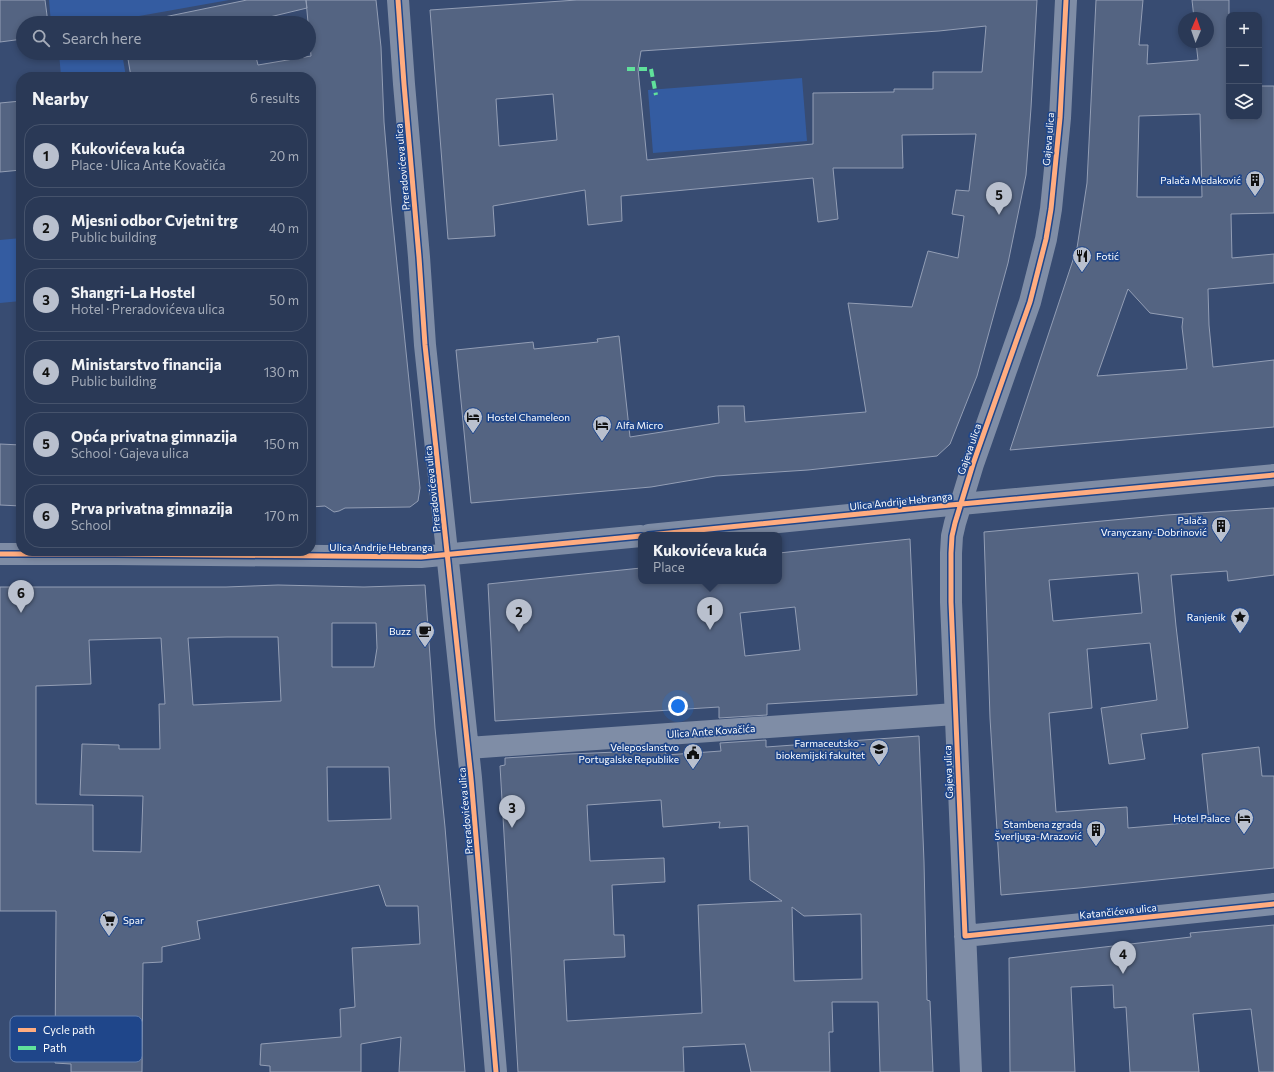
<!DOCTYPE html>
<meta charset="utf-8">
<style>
:root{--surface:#2a3956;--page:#32405c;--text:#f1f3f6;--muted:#a5acb9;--line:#46536c;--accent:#b9c0ce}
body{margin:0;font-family:Commissioner,sans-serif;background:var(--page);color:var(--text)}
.controls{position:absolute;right:12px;top:12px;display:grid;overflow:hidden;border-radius:8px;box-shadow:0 2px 6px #0003}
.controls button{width:36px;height:36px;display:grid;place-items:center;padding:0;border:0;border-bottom:1px solid var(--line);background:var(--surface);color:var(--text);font:20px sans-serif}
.compass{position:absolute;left:1178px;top:12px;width:36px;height:36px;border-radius:50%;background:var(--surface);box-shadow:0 2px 6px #0003;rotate:2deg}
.you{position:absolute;left:678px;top:706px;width:14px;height:14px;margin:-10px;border:3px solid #fff;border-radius:50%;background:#1a73e8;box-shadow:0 0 0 6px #1a73e833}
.badge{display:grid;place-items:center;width:26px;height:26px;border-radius:50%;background:var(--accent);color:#111;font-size:13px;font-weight:700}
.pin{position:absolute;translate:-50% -33px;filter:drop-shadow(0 1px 2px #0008)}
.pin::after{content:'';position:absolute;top:21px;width:14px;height:12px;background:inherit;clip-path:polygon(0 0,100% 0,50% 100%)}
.popup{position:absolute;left:638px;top:532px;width:144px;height:52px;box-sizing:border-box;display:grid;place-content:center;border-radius:8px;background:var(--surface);filter:drop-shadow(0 1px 3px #0005);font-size:13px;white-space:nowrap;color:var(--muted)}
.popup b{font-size:15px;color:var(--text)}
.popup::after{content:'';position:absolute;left:50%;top:100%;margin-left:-8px;border:8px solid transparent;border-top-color:var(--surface)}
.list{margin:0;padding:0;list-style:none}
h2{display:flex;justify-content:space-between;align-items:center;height:52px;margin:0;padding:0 16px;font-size:17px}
h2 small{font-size:13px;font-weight:400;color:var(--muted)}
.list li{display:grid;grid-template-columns:26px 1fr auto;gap:12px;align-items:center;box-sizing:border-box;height:64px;margin:0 8px 8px;padding:0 8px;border:1px solid var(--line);border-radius:16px}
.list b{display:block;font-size:15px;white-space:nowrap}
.list p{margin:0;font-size:13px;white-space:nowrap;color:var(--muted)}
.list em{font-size:13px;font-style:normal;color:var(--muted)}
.icon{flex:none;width:22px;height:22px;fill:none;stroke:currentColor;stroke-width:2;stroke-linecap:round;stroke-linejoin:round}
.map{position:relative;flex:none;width:1274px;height:1072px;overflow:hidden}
.search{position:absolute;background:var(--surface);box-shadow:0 2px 6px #0003;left:16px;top:16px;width:300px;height:44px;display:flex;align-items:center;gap:10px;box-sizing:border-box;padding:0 14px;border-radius:22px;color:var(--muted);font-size:15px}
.panel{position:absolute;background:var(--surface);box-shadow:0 2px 6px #0003;left:16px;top:72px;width:300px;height:484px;border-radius:16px}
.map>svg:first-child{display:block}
.green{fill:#345ca1}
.building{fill:#546482;stroke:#939eb5;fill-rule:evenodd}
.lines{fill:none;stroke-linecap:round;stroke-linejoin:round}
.minor{stroke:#7f8da6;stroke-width:22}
.major{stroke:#7e8ca5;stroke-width:22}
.quiet{stroke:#60e19b;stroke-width:4;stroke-dasharray:8 4;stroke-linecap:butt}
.cycleway-casing{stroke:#1f468a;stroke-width:8}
.cycleway{stroke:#ffac80;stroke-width:5}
.labels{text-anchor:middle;stroke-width:3.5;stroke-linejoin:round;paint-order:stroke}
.street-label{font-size:10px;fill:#fff;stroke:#1f468a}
.poi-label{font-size:10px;fill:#fff;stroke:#1f468a;text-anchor:end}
.key{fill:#1f468a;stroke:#627ead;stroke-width:1}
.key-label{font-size:11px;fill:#fff}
</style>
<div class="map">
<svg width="1274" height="1072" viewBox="0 0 1274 1072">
<rect width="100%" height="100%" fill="#384c72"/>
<path class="green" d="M49,0H229L100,23H51Z
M59,53H122L126,77H80L79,75L61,76Z
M802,78L807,141L653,153L648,90Z
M21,238V301L0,303V240Z"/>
<path class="building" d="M0,0H45L48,23H23V39L0,42Z
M247,0H306L307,8L249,22V23H135Z
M306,0H376L381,47L384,122L391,205L420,488L418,501L410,507L345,508L339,511L334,512L325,506L311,507V77H131L127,53H255L258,65L311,56Z
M577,0H1037L1031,108L1026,175L1008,263L977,376L950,444L937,456L808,470L716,476L651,487L471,503L456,350L533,342L534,349L598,342L597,339L619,336L630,437L719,423L718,406H744L745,422L866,412L848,303L912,307L928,251L958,258L964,216L952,214L956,190L969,191L976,134L902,135L903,168H833L838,219L818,222L813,178L621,196L622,221L588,225L585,190L493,206L495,236L448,239L430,10ZM986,26L982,72H933V89H894V92L813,93V144L647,160L638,69L641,51L939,31ZM553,94L557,140L499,146L496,99Z
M1096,0H1143L1139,45H1148L1147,64L1198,60L1196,42H1208V18H1194L1192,0H1229V117H1259V86H1274V213L1231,214L1232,258L1274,254V283L1208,289L1209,325L1213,367L1274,360V427L1010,450L1077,248L1087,183ZM1200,114L1202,197H1137L1139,116ZM1128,289L1150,313L1183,318L1182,327L1187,369L1097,376Z
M21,101V170L0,172V103Z
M0,444L21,445V506L0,505Z
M1274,508V575L1228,581L1227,571L1171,575L1176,626L1188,728L1141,734L1145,759L1109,764L1101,708L1157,700L1150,643L1087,649L1092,708L1049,713L1056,812L1127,807L1128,828L1209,821L1202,754L1259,747L1262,776H1274V868L1079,888L1001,895L990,718L984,532L1167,515ZM1138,573L1142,613L1053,621L1049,580Z
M910,539L917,695L767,704V715L719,718V707L495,721L488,584L641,568V581H779V553ZM795,607L800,650L745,656L740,613Z
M278,585L364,587L425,585L435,728L445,827L465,1072H399L401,1037L361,1044V1072H270V1066L260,1065L261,1044L341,1037L340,1009L355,1007L352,948L420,944L418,906H386L379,885L197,921L200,939L162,947V962L143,963L142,1072H71V1064L55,1063L56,911H0V587H226ZM332,623H376L377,648L374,667H332ZM227,637H278L281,701L193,705L188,638ZM161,638L165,704H159L160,749H119V745L82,744L80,795L143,796L141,852L93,851V805L36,804V686L91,684L89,640ZM327,767H389L391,819L328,821Z
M919,736L924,862L927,1000L930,1001L933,1072H880L878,1002H832L833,1032H829L830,1072H751L745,1044L683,1047L684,1072H518L500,766L505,765V758L569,754L665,750L666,755L721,751L720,743L766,740V747ZM661,800L663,827L720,822L719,828L748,826L750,880L782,901L698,905L702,1013L567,1021L564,960L625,957L624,935H614L612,885L665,882L664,858L590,861L587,805ZM792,907L804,916L861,914L862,979L794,981Z
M1274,925V1072H1259L1251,1009L1193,1014L1199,1072H1130L1126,1007L1114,1008L1113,985L1071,987L1075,1072H1010L1009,958L1191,937L1190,933Z"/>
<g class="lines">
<path class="minor" d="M398,0L404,84L419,257L425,345L471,778L496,1072
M468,748L955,714
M965,936L1274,904
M971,1072L951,602V553L952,536L955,523L973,464L1030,302L1046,239L1051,209L1060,118L1066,0"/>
<path class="major" d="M649,535L929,507L1274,475
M0,554H115L421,557L641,536"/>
<path class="quiet" d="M627,69H651L656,95"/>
<defs>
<path id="cycleway" d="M398,0L404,84L419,257L425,345L471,778L496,1072
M1066,0L1060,118L1051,209L1046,239L1030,302L973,464L955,523L952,536L951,553V602L965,936L1274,904
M649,535L929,507L1274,475
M0,554H115L421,557L641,536"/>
</defs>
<use href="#cycleway" class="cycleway-casing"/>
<use href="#cycleway" class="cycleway"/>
</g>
<defs>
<symbol id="building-pin" viewBox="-11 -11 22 30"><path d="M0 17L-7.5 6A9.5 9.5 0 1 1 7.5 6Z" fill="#b9c0ce" stroke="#1f468a"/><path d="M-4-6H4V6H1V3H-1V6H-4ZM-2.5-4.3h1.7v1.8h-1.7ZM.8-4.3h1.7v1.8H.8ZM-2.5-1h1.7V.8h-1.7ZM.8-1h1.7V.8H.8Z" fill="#111"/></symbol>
<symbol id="restaurant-pin" viewBox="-11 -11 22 30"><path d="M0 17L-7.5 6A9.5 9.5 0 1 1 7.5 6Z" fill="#b9c0ce" stroke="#1f468a"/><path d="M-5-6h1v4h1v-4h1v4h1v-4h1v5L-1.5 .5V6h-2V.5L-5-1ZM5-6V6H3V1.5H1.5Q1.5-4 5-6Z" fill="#111"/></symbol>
<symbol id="hotel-pin" viewBox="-11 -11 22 30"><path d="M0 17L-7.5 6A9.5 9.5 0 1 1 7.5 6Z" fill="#b9c0ce" stroke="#1f468a"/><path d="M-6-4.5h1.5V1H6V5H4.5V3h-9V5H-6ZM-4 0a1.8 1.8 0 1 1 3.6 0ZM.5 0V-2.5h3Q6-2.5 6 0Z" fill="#111"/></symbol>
<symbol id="sight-pin" viewBox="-11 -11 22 30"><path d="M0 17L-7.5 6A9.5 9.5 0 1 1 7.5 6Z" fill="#b9c0ce" stroke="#1f468a"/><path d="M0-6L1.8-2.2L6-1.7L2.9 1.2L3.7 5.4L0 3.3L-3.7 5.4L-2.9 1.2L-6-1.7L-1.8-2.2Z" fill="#111"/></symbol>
<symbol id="cafe-pin" viewBox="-11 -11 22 30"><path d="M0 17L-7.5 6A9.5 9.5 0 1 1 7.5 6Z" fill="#b9c0ce" stroke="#1f468a"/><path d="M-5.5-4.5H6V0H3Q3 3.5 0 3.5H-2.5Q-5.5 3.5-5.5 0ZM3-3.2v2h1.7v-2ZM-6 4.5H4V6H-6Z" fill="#111"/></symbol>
<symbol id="university-pin" viewBox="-11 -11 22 30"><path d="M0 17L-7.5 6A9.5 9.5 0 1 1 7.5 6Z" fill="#b9c0ce" stroke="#1f468a"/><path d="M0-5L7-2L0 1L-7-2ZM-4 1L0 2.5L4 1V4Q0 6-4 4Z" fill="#111"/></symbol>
<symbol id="civic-pin" viewBox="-11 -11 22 30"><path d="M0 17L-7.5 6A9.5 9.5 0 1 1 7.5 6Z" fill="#b9c0ce" stroke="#1f468a"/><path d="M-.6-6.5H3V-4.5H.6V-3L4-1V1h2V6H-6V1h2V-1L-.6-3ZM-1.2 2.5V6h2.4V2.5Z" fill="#111"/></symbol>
<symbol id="supermarket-pin" viewBox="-11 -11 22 30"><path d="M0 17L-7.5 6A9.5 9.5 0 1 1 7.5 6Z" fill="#b9c0ce" stroke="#1f468a"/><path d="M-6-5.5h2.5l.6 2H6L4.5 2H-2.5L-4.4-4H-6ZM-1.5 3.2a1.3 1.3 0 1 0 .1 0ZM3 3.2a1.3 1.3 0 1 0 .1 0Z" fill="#111"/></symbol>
</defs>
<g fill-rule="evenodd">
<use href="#building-pin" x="1244" y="169" width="22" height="30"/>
<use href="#restaurant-pin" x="1071" y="245" width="22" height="30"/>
<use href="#hotel-pin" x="462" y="406" width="22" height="30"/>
<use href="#hotel-pin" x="591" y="414" width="22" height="30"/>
<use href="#building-pin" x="1210" y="515" width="22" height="30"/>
<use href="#sight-pin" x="1229" y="606" width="22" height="30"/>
<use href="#cafe-pin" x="414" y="620" width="22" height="30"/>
<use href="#university-pin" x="868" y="738" width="22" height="30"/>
<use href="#civic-pin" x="682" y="742" width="22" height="30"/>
<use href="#hotel-pin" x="1233" y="807" width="22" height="30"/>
<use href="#building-pin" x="1085" y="819" width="22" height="30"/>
<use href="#supermarket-pin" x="98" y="909" width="22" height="30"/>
</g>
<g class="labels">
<g class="street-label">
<text transform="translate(1048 139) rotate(-85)" y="4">Gajeva ulica</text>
<text transform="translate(402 167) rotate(-95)" y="4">Preradovićeva ulica</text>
<text transform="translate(969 449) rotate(-71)" y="4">Gajeva ulica</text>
<text transform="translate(432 489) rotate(-96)" y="4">Preradovićeva ulica</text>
<text transform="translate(901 501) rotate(-6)" y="4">Ulica Andrije Hebranga</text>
<text x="381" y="551">Ulica Andrije Hebranga</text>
<text transform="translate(711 731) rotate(-4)" y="4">Ulica Ante Kovačića</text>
<text transform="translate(948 772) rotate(-92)" y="4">Gajeva ulica</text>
<text transform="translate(465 811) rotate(-95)" y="4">Preradovićeva ulica</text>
<text transform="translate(1118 911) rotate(-6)" y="4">Katančićeva ulica</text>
</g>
<g class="poi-label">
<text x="1241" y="184">Palača Medaković</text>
<text x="1096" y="260" text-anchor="start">Fotić</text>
<text x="487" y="421" text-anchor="start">Hostel Chameleon</text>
<text x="616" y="429" text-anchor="start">Alfa Micro</text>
<text x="1207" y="524">Palača<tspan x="1207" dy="12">Vranyczany-Dobrinović</tspan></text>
<text x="1226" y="621">Ranjenik</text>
<text x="411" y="635">Buzz</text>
<text x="865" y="747">Farmaceutsko -<tspan x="865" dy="12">biokemijski fakultet</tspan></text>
<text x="679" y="751">Veleposlanstvo<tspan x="679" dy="12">Portugalske Republike</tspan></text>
<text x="1230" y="822">Hotel Palace</text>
<text x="1082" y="828">Stambena zgrada<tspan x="1082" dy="12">Šverljuga-Mrazović</tspan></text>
<text x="123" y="924" text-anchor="start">Spar</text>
</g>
</g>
<rect x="10" y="1016" width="132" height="46" rx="6" class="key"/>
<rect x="18" y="1028" width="18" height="4" fill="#ffac80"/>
<rect x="18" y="1046" width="18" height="4" fill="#60e19b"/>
<g class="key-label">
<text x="43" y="1034">Cycle path</text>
<text x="43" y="1052">Path</text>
</g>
</svg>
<div class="controls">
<button>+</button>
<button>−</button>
<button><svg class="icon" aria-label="layers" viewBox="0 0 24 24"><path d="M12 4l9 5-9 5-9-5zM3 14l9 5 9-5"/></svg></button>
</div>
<svg class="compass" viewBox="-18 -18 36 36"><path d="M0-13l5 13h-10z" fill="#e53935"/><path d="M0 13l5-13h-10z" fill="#a5acb9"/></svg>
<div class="you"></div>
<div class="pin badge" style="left:710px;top:630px">1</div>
<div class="popup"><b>Kukovićeva kuća</b>Place</div>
<div class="pin badge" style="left:519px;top:632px">2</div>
<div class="pin badge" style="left:512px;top:828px">3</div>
<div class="pin badge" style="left:1123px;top:974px">4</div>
<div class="pin badge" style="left:999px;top:215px">5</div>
<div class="pin badge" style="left:21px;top:613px">6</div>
<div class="search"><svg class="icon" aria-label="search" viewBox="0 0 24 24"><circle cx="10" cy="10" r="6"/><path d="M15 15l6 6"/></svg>Search here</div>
<section class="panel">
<h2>Nearby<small>6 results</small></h2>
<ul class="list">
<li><span class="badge">1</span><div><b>Kukovićeva kuća</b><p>Place · Ulica Ante Kovačića</p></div><em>20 m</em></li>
<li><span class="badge">2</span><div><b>Mjesni odbor Cvjetni trg</b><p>Public building</p></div><em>40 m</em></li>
<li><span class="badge">3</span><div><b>Shangri-La Hostel</b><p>Hotel · Preradovićeva ulica</p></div><em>50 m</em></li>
<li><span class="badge">4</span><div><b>Ministarstvo financija</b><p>Public building</p></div><em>130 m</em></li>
<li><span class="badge">5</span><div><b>Opća privatna gimnazija</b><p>School · Gajeva ulica</p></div><em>150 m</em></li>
<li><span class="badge">6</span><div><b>Prva privatna gimnazija</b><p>School</p></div><em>170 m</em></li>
</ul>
</section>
</div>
